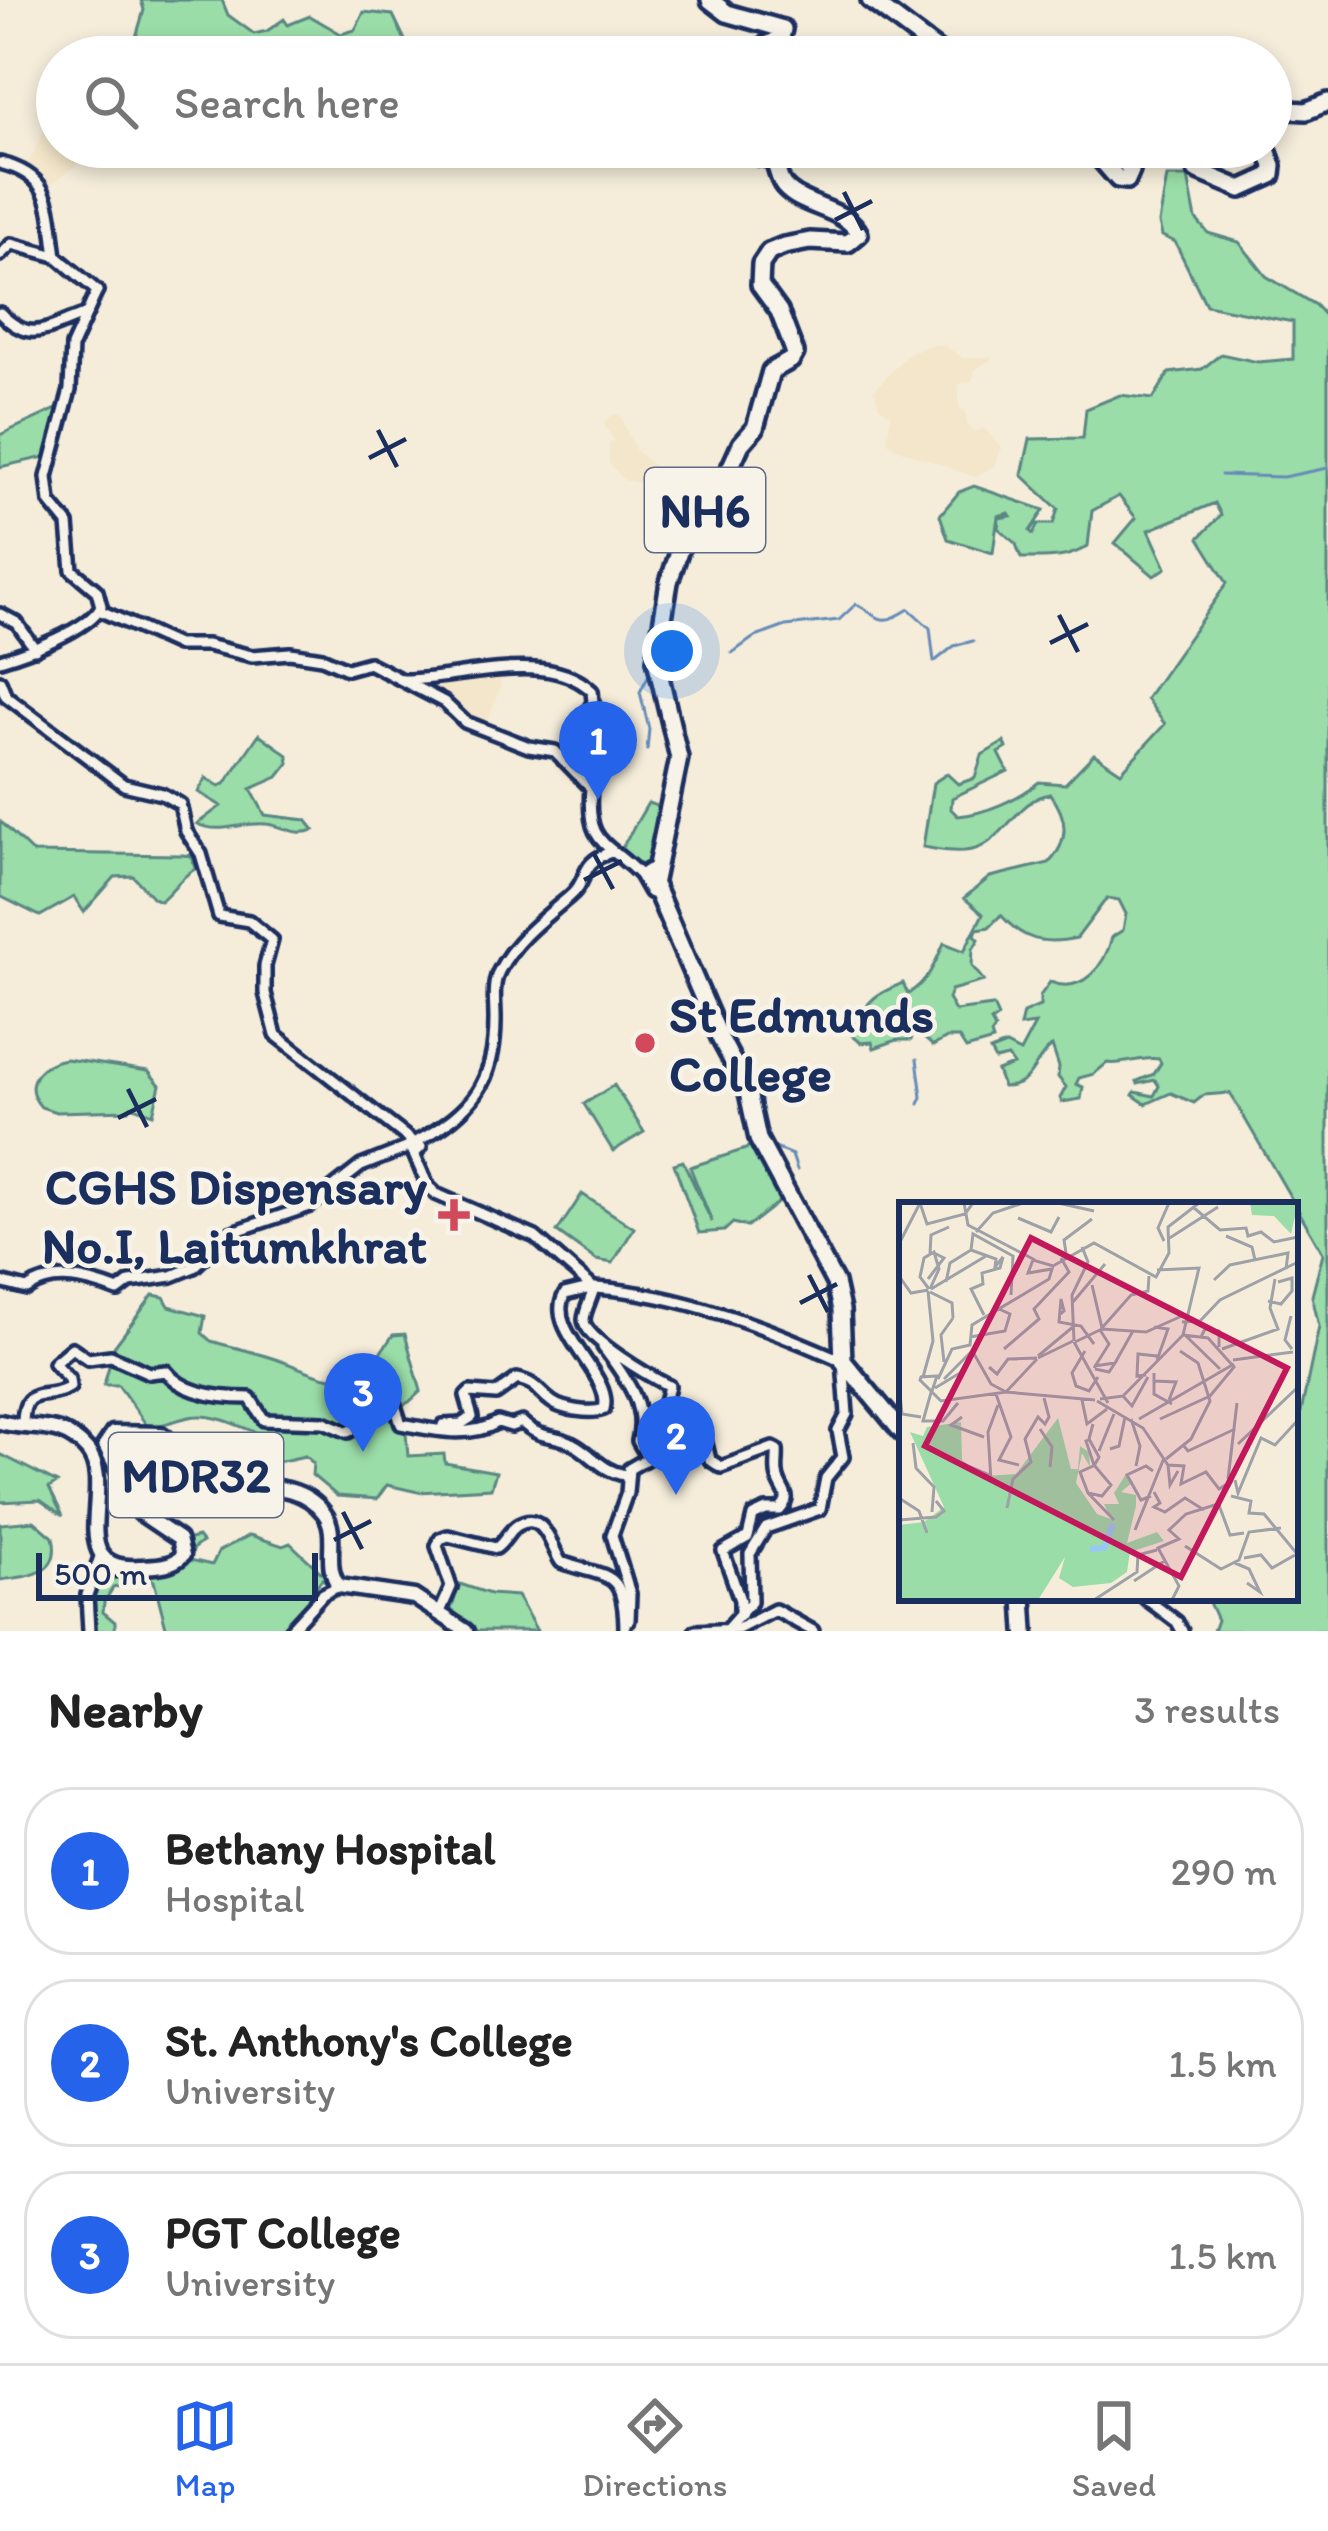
<!DOCTYPE html>
<style>
:root{--surface:#fff;--page:#f2f2f2;--text:#222;--muted:#767676;--line:#e0e0e0;--accent:#2563eb}
body{margin:0;font-family:Itim,sans-serif;background:var(--page);color:var(--text)}
.scale{position:absolute;left:36px;bottom:30px;width:282px;box-sizing:border-box;padding-left:12px;border:6px solid #1b2f5e;border-top:0;font-size:33px;line-height:42px;white-space:nowrap;color:#1b2f5e;-webkit-text-stroke:9px #f7f3e8;paint-order:stroke}
.you{position:absolute;left:672px;top:651px;width:42px;height:42px;margin:-30px;border:9px solid #fff;border-radius:50%;background:#1a73e8;box-shadow:0 0 0 18px #1a73e833}
.badge{display:grid;place-items:center;width:78px;height:78px;border-radius:50%;background:var(--accent);color:#fff;font-size:39px;font-weight:700}
.pin{position:absolute;translate:-50% -99px;filter:drop-shadow(0 3px 6px #0008)}
.pin::after{content:'';position:absolute;top:63px;width:42px;height:36px;background:inherit;clip-path:polygon(0 0,100% 0,50% 100%)}
.list{margin:0;padding:0;list-style:none}
h2{display:flex;justify-content:space-between;align-items:center;height:156px;margin:0;padding:0 48px;font-size:51px}
h2 small{font-size:39px;font-weight:400;color:var(--muted)}
.list li{display:grid;grid-template-columns:78px 1fr auto;gap:36px;align-items:center;box-sizing:border-box;height:168px;margin:0 24px 24px;padding:0 24px;border:3px solid var(--line);border-radius:48px}
.list b{display:block;font-size:45px;white-space:nowrap}
.list p{margin:0;font-size:39px;white-space:nowrap;color:var(--muted)}
.list em{font-size:39px;font-style:normal;color:var(--muted)}
.icon{flex:none;width:66px;height:66px;fill:none;stroke:currentColor;stroke-width:2;stroke-linecap:round;stroke-linejoin:round}
.map{position:relative;flex:none;width:1328px;height:1631px;overflow:hidden}
.search{position:absolute;background:var(--surface);box-shadow:0 6px 18px #0003;left:36px;right:36px;top:36px;height:132px;display:flex;align-items:center;gap:30px;box-sizing:border-box;padding:0 42px;border-radius:66px;color:var(--muted);font-size:45px}
.sheet{height:732px;background:var(--surface)}
nav{display:flex;justify-content:space-around;align-items:center;box-sizing:border-box;height:168px;border-top:3px solid var(--line);background:var(--surface);font-size:33px;color:var(--muted)}
nav a{display:grid;justify-items:center;gap:6px}
nav .on{color:var(--accent)}
.map>svg:first-child{display:block}
.built{fill:#f3e6ca}
.green{fill:#9adda8;stroke:#5a8683;stroke-width:3}
.lines{fill:none;stroke-linecap:round;stroke-linejoin:round}
.stream{stroke:#668bb8;stroke-width:3}
.minor-casing{stroke:#1b2f5e;stroke-width:18}
.major-casing{stroke:#1b2f5e;stroke-width:21}
.highway-casing{stroke:#1b2f5e;stroke-width:24}
.minor{stroke:#f7f3e8;stroke-width:9}
.major{stroke:#f7f3e8;stroke-width:12}
.highway{stroke:#f7f3e8;stroke-width:15}
.ticks{fill:none;stroke:#1b2f5e;stroke-width:4.5}
.poi-dot{fill:#d1495b;stroke:#f7f3e8;stroke-width:4.5}
.labels{text-anchor:middle;stroke-width:9;stroke-linejoin:round;paint-order:stroke}
.shield{fill:#f7f3e8;stroke:#5d6a87;stroke-width:3}
.shield-label{font-size:48px;font-weight:bold;fill:#1b2f5e}
.poi-label{font-size:51px;font-weight:bold;fill:#1b2f5e;stroke:#f7f3e8;text-anchor:start}
.inset-river{fill:none;stroke:#98c9f4;stroke-width:6}
.inset-road{fill:none;stroke:#9ea1a8;stroke-width:3}
.view{fill:#c2185b;fill-opacity:0.15;stroke:#c2185b;stroke-width:6}
.inset-edge{fill:none;stroke:#1b2f5e;stroke-width:6}
</style>
<div class="map">
<svg width="1328" height="1631" viewBox="0 0 1328 1631">
<rect width="100%" height="100%" fill="#f5edda"/>
<filter id="ink" filterUnits="userSpaceOnUse"><feTurbulence type="fractalNoise" baseFrequency=".00833" numOctaves="2"/><feDisplacementMap in="SourceGraphic" scale="24" xChannelSelector="R" yChannelSelector="G"/><feConvolveMatrix kernelMatrix="1 2 1 2 8 2 1 2 1" color-interpolation-filters="sRGB"/></filter>
<g filter="url(#ink)">
<path class="built" d="M49,119L57,124V147H101L46,188L26,169Z
M932,345H943L963,358L994,357L975,370L972,381L959,385V408L966,411L967,424L975,432L984,428L1002,448L994,466L975,477L896,448L887,441L891,415L879,407L874,390L910,352Z
M614,414L620,415L636,451L676,485L670,490L624,480L609,463V444L614,440L603,423Z
M498,673L501,685L485,727L460,717L415,685Z"/>
<path class="green" d="M141,0H222L228,15L254,34L267,31L284,19L288,25L310,16L341,34L355,30L364,12L393,15L413,57H176L139,51L134,44L144,10Z
M1167,177H1188L1196,219L1208,233L1239,242L1266,276L1315,305L1328,319V1631H1213L1217,1620L1207,1598H1295V1414L1301,1412L1319,1326L1312,1296L1323,1253L1230,1093L1204,1095L1194,1103L1171,1093L1146,1104L1133,1095L1135,1092L1154,1096L1159,1086L1155,1080L1138,1084L1137,1081L1154,1074L1161,1063L1159,1059C1141,1056 1123,1066 1107,1063L1094,1074L1079,1078L1076,1084L1083,1087L1081,1099L1062,1102L1060,1098L1066,1087L1058,1077L1059,1067L1052,1046C1031,1063 1033,1087 1003,1087L997,1071L1013,1065L1008,1057L995,1060L990,1051L1006,1045L1020,1052L1035,1024L1020,1026L1023,1013L1040,1006V996L1050,982C1083,995 1105,965 1112,937L1123,930L1126,914L1119,900L1107,898L1077,938C1044,945 1023,941 1001,915L989,927L977,929L975,935L979,939L973,949L972,966L984,981L951,990L948,999L955,1011L993,1006L998,1017L991,1022L995,1029L991,1035L993,1041L966,1049L959,1038H947L933,1046L925,1039L924,1030L914,1029L911,1040H897L874,1048L872,1042L861,1043L842,1027L861,1022C865,998 882,992 903,983L908,994C930,979 934,965 944,943L964,951L983,914L964,898L990,877L1049,863C1070,840 1068,817 1050,794C1017,799 1004,843 972,850C956,853 939,850 923,847L933,783L947,774L958,784L975,778L982,755L1004,742L1007,748L999,753L1008,771L952,798L951,809L958,816C984,814 1019,799 1039,782L1065,784L1094,754L1121,772L1165,724L1146,699L1227,583L1199,538L1221,515L1215,503L1149,530L1166,568L1154,576L1115,543L1136,518L1119,496L1092,511L1088,546C1067,560 1046,558 1021,558L1016,544L998,528L999,518L1011,516L1009,513L998,516L993,553L948,539L940,515L959,492L974,486L1044,510L1030,531L1033,534L1038,524H1053L1058,509L1022,475L1030,439L1083,438L1086,409L1120,395L1153,399L1169,373L1202,369L1221,354L1258,362L1293,359V322L1206,305L1175,242L1162,236L1159,223Z
M61,407L45,457L0,467V435Z
M259,734L288,755L289,763L278,777L251,789L265,815L306,820L314,830C294,837 286,826 266,824C243,821 221,835 197,824L221,806L198,792L206,778L219,786L225,784Z
M648,803L663,808L649,867L639,869L618,854Z
M0,821L33,853L182,855L192,856L195,869C179,878 174,890 160,901L153,898L133,876L115,877L84,912L74,897L40,916L0,896Z
M66,1059L148,1071L160,1085L153,1114L131,1106L129,1110L56,1112L41,1107C20,1083 40,1063 66,1059Z
M614,1085L644,1132L613,1151L584,1104Z
M754,1140L785,1197L747,1227L733,1223L724,1231L699,1233L674,1164L683,1161L712,1222L690,1167L746,1149Z
M582,1194L634,1228L613,1263L596,1260L557,1232Z
M153,1295L164,1297L169,1306L205,1316L202,1333L211,1341C235,1348 260,1353 284,1362C343,1385 354,1392 393,1335L405,1334L421,1391L409,1402L392,1410L398,1430L406,1433L408,1456L444,1454L445,1463L496,1472L491,1488L418,1492L387,1485L377,1499L337,1496L312,1475L313,1463L305,1456L278,1462L267,1459L268,1437C247,1430 220,1415 198,1416C184,1416 164,1426 148,1427L118,1385H104L114,1347Z
M0,1454L57,1483L49,1488L63,1516L40,1500L0,1502Z
M34,1521L53,1537C62,1575 29,1576 0,1580V1524Z
M250,1535L283,1546L290,1543L329,1580L328,1583L322,1579L310,1594L315,1599L282,1631H167L154,1581L149,1577L113,1588L104,1602L103,1612L115,1622V1631H93L90,1596L104,1575L174,1570L181,1567L182,1541L198,1537L202,1542L194,1548L190,1560L212,1565L219,1551Z
M460,1584L490,1594L517,1596L537,1631H475L451,1609Z"/>
<g class="lines">
<path class="stream" d="M1221,475L1283,477L1328,468
M732,653L753,638L786,626L839,620L856,604C883,619 880,627 909,609L930,628L934,662L954,646L973,641
M647,750L649,729L640,692L653,667
M917,1059L922,1097L919,1104
M761,1099L763,1127
M765,1136L770,1146L792,1155L797,1170"/>
<defs>
<path id="minor" d="M0,163C55,176 49,210 56,256
M0,255L12,244L56,256L97,291L72,346L70,390L47,477L50,502L68,524L72,570L97,591L101,606C89,630 27,652 0,660
M0,313C32,345 45,328 84,315
M101,611L177,645H207L252,656L290,653L322,658L347,669L369,663L444,702L465,722L529,747L555,751L591,788C586,847 607,840 642,877
M0,614L17,623L35,649
M404,680C459,680 547,648 592,691L593,702L563,760
M0,681L6,696L124,785L162,794L180,804L186,831L201,854L219,916L249,921L272,940L265,966V993L276,1035L413,1142
M416,1142C472,1112 496,1082 495,1017C495,1003 492,985 499,971C515,940 543,919 569,897C590,880 578,863 611,852
M416,1142L421,1147L416,1152L409,1146Z
M413,1152L428,1186L436,1194L535,1237L591,1286
M0,1282L27,1289C54,1270 90,1280 118,1291L130,1282L172,1276L194,1267L230,1233L310,1206L361,1166L409,1147
M596,1288C682,1294 765,1327 843,1361L847,1414L838,1431L843,1457L826,1478L820,1509L766,1528L750,1554L751,1602L727,1629
M593,1291C591,1299 584,1312 584,1320C584,1339 653,1378 669,1386L662,1414L670,1435H704L710,1460L721,1467L773,1448L777,1450C778,1459 775,1470 778,1478C782,1493 793,1495 780,1510H766L753,1516L748,1537L723,1551L740,1600V1615
M603,1347C624,1376 648,1405 638,1441L648,1458L629,1469L627,1493L612,1535L630,1594L629,1620
M23,1425C23,1382 44,1403 70,1387L69,1379L54,1363L72,1348L88,1359L111,1356L149,1373L166,1371C183,1394 222,1398 250,1398L264,1420L324,1422L348,1432C368,1423 370,1394 388,1384L401,1424C434,1430 469,1439 498,1422L511,1426L522,1422C541,1441 556,1433 575,1445C594,1456 602,1471 625,1475L628,1481
M443,1425L461,1424L472,1417L466,1396L470,1392L496,1394L517,1379C537,1383 537,1391 552,1402C563,1410 592,1414 604,1409C614,1376 543,1329 565,1294L590,1288
M1145,1598L1177,1622L1182,1631
M440,1612L451,1587L437,1546L440,1539L448,1536L496,1548C505,1542 509,1530 518,1525C545,1510 551,1548 561,1562C607,1579 625,1567 625,1631
M89,1631L87,1595L101,1554
M289,1631L323,1594L339,1586
M695,1631L738,1629L775,1610L813,1631"/>
<path id="major" d="M0,1422C33,1431 61,1420 87,1450C118,1485 61,1572 139,1567C155,1566 172,1567 183,1555L179,1539L139,1512L105,1445L113,1433L161,1434C178,1444 177,1466 198,1476C236,1494 294,1473 324,1513C340,1534 322,1565 339,1586L414,1597L466,1631
M95,1578L120,1566"/>
<path id="highway" d="M710,0L727,13L783,29L781,38L744,57
M870,0L946,57
M1271,109L1306,111L1328,102
M1090,147L1118,179L1127,180L1131,171L1115,147
M1184,147L1196,170L1241,189L1272,175L1273,166L1266,147
M654,874L650,872L644,876L652,890L679,758L656,660L669,582L686,531L717,497L741,444L755,428L771,371L791,360L795,353L779,311L760,285L761,264L769,252L784,246L810,241L848,243L859,234C846,207 804,209 784,186C778,179 778,168 773,159L749,154L738,147
M655,887L721,1040L747,1088L758,1139L835,1283L841,1310L843,1361L902,1432
M1023,1598L1025,1631"/>
</defs>
<use href="#minor" class="minor-casing"/>
<use href="#major" class="major-casing"/>
<use href="#highway" class="highway-casing"/>
<use href="#minor" class="minor"/>
<use href="#major" class="major"/>
<use href="#highway" class="highway"/>
</g>
</g>
<path class="ticks" d="M844,192L863,230M835,220L872,201M378,430L397,467M369,458L406,439M1059,615L1078,652M1050,643L1088,624M593,852L613,889M584,880L622,861M128,1089L147,1127M118,1118L156,1099M809,1275L828,1312M800,1303L837,1284M343,1512L362,1549M334,1540L371,1521"/>
<g class="poi-dot">
<circle cx="645" cy="1043" r="12"/>
<path d="M448 1197h12v12h12v12h-12v12h-12v-12h-12v-12h12z"/>
</g>
<g class="labels">
<g class="shield">
<rect x="645" y="468" width="120" height="84" rx="9"/>
<rect x="109" y="1433" width="174" height="84" rx="9"/>
</g>
<g class="shield-label">
<text x="705" y="527">NH6</text>
<text x="196" y="1492">MDR32</text>
</g>
<g class="poi-label">
<text x="669" y="1032">St Edmunds<tspan x="669" dy="59">College</tspan></text>
<text x="427" y="1204" text-anchor="end">CGHS Dispensary<tspan x="427" dy="59">No.I, Laitumkhrat</tspan></text>
</g>
</g>
<g transform="translate(899 1202)">
<rect width="399" height="399" fill="#f5edda"/>
<path d="M351,1H399L392,32L375,14L353,13ZM159,216L172,267H179L181,244L190,250L191,265L183,251L177,281L198,312L212,317L205,302H220L215,291L227,272L234,280L222,290L237,293V304L228,341L258,330L265,339L231,350L228,370L212,381L174,385L160,376L166,355L139,398H0V323L25,320L45,305L11,230L24,234L28,225L62,220L63,258L86,274L117,272Z" fill="#9adda8"/>
<path class="inset-river" d="M191,347L205,346L214,322"/>
<path class="inset-road" d="M21,1L28,22L66,12L74,1M65,1L69,23L136,58M159,1L195,9M294,5L321,28L347,26L349,34L362,30L375,40L399,35M119,16L152,30L160,15M77,30L94,11L124,1M327,34L353,45L356,58M269,37L319,5M2,38L21,1M265,39L259,26L270,1M72,48L97,57L96,65L104,55L101,66L83,71L84,82L72,87L85,113M72,48L74,32L114,54L112,93M167,51L165,38L193,17M31,52L32,33L50,25M258,68L300,66L284,133L309,136L335,165L311,194L261,217M0,74L12,91L29,88M29,77L45,56L35,51M315,78L331,63L389,51L387,67M47,80L51,61L72,48M193,83L203,126M30,87L21,75L25,56L35,50L40,67L31,87M32,87L87,54M31,90L53,101L54,116M369,99L382,102L393,89V76L379,80M174,100L206,62M160,113L165,109L162,97L160,120L182,124L195,142M392,114L386,138L393,147M283,120L301,119L321,98L399,60M255,125L269,127L258,158M202,127L232,93L249,89L250,74M287,134L321,167M71,135L106,129L111,112L100,107M302,135L306,127L320,129V145M175,139L173,93L189,60L183,45M175,140L209,201M176,140L203,127L247,130L285,113M105,147L140,117L135,107L170,70L162,56M323,147L379,127L371,106L376,77M186,149L173,171L177,184L190,189L199,175M74,150L92,182L107,190L138,157M139,154L175,124M139,156L174,139M334,158L394,150M45,160L42,133L54,116M216,161L234,129M195,164L216,161L210,170L196,167M90,165L98,172L109,157L138,156M195,166L210,142L201,128M255,171V192L273,202M247,173L238,174L239,152L258,154M24,175L34,139L29,89M39,177L53,147L71,143L73,123L150,77L153,67L129,71L134,58L154,64L195,41L257,75L270,51L269,25L300,1M45,177L73,149M255,179L277,180L270,198M0,182L3,212L22,215M36,186L61,171L74,150M33,187L24,219H44L59,201M33,189L38,174L22,175L21,178L42,199L107,190L196,198M97,192L112,235L100,258L120,263M224,194L284,133M201,197L224,194L233,204L249,175M183,198L188,222L208,207M198,199L244,226L269,263L285,264L282,282L307,270L320,287L333,279L319,302L287,312L270,328L280,337L259,346L280,384L273,398M63,215L52,223L85,235M232,217L241,244L237,264M240,217L335,162M141,227L153,245L151,265M190,238L187,239L195,263L212,283L203,294L189,291L181,270L194,264L196,262L199,257L200,255L190,237L194,222M14,241L17,266L35,285L33,310M339,242L399,185M285,244L289,249L336,227M211,247L220,244L226,215M200,249L215,212M43,253L90,273M267,257L292,237L311,199L299,161L281,149M269,263L271,283L279,269M329,277L338,201M336,278L339,291L362,236L376,243L399,218M92,279L89,230L99,203M255,290L261,301L255,305L266,310L286,296L305,308M189,291L215,318M252,294L242,298L228,273L247,264L254,269M332,294L352,299L350,311L365,312L399,353M0,296L20,309L28,331M320,303L331,333L345,331M108,306L114,277L132,260L126,237L139,215L146,222L150,215L145,196M0,318L37,315L45,309L37,299M236,328L265,256M286,344L322,367L340,358L350,330L382,326M345,356L362,353L373,366L396,353M336,361L350,367L361,390L348,381M235,379L267,358M195,398L238,370L239,353L258,348"/>
<path class="view" d="M132,36L388,166L282,375L26,244Z"/>
<rect width="399" height="399" class="inset-edge"/>
</g>
</svg>
<div class="scale">500 m</div>
<div class="you"></div>
<div class="pin badge" style="left:598px;top:800px">1</div>
<div class="pin badge" style="left:676px;top:1495px">2</div>
<div class="pin badge" style="left:363px;top:1452px">3</div>
<div class="search"><svg class="icon" aria-label="search" viewBox="0 0 24 24"><circle cx="10" cy="10" r="6"/><path d="M15 15l6 6"/></svg>Search here</div>
</div>
<section class="sheet">
<h2>Nearby<small>3 results</small></h2>
<ul class="list">
<li><span class="badge">1</span><div><b>Bethany Hospital</b><p>Hospital</p></div><em>290 m</em></li>
<li><span class="badge">2</span><div><b>St. Anthony's College</b><p>University</p></div><em>1.5 km</em></li>
<li><span class="badge">3</span><div><b>PGT College</b><p>University</p></div><em>1.5 km</em></li>
</ul>
</section>
<nav>
<a class="on"><svg class="icon" aria-label="map" viewBox="0 0 24 24"><path d="M3 6l6-2 6 2 6-2v14l-6 2-6-2-6 2zM9 4v14M15 6v14"/></svg>Map</a>
<a><svg class="icon" aria-label="directions" viewBox="0 0 24 24"><path d="M12 3l9 9-9 9-9-9zM9 14v-3h6M13 9l2 2-2 2"/></svg>Directions</a>
<a><svg class="icon" aria-label="saved" viewBox="0 0 24 24"><path d="M7 4h10v16l-5-4-5 4z"/></svg>Saved</a>
</nav>
